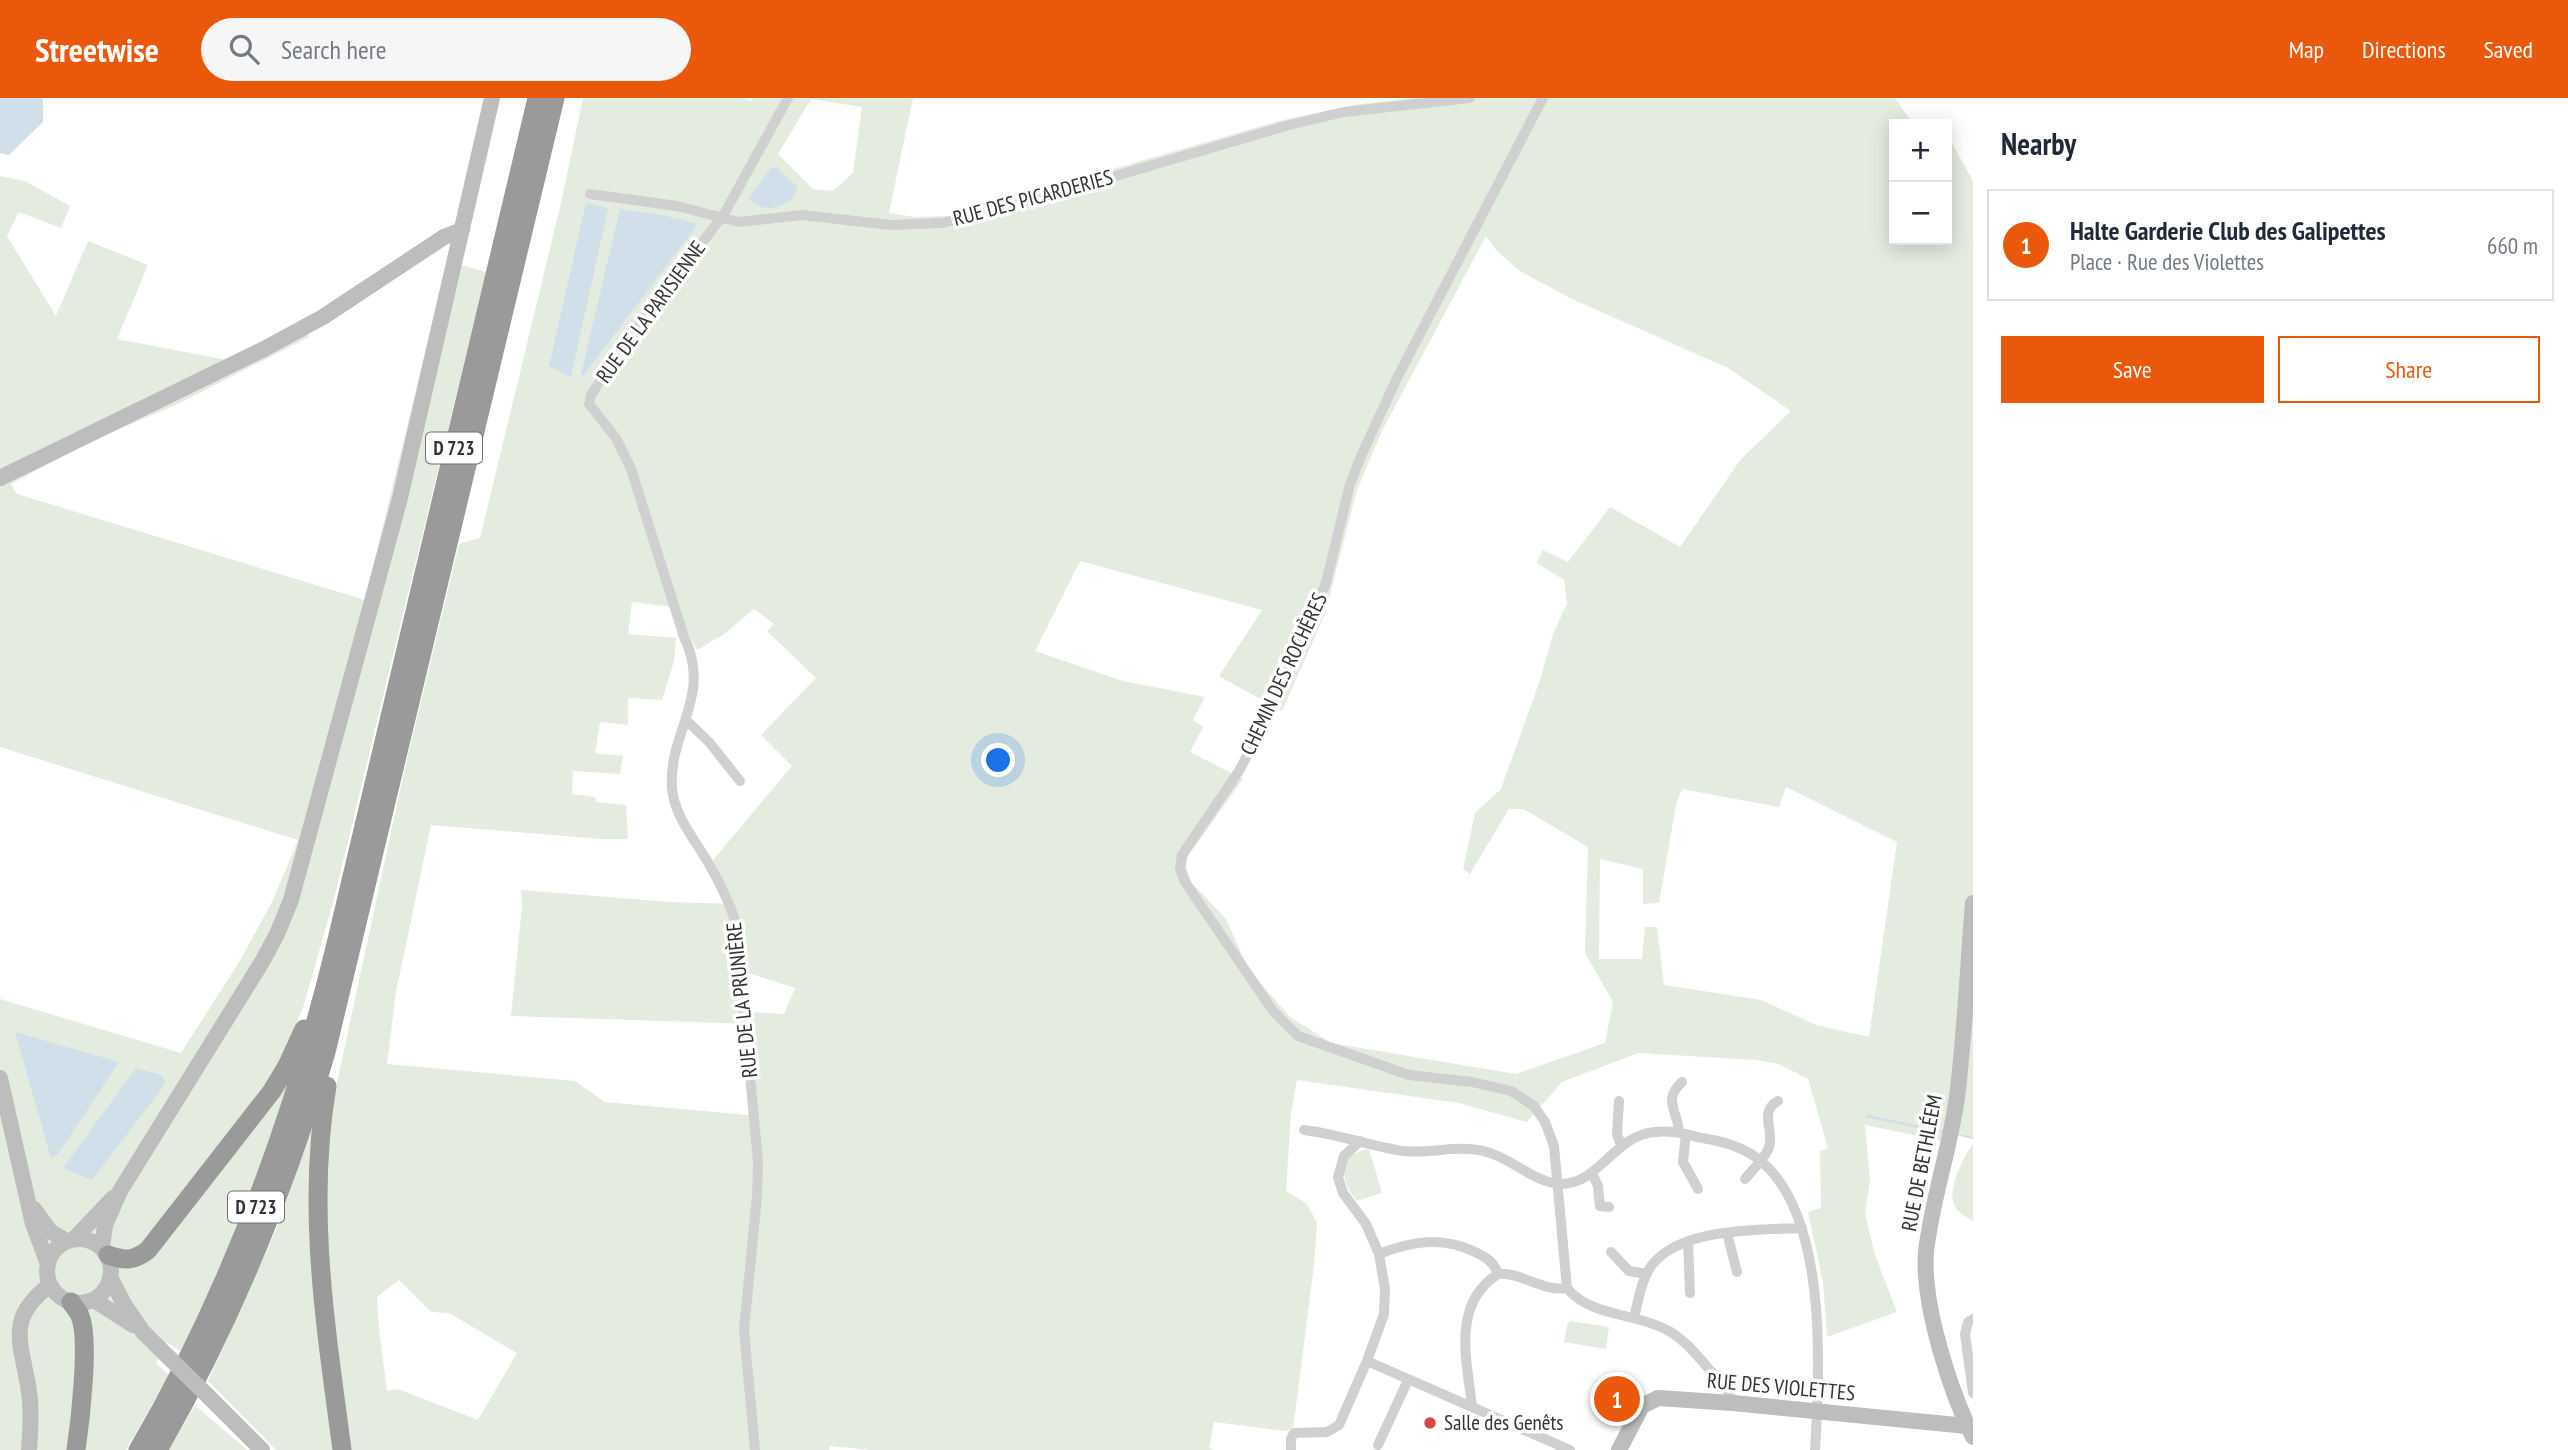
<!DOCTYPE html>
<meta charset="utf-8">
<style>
:root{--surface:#fff;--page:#f6f6f7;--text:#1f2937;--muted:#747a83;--line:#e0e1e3;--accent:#ea580c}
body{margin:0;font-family:"PT Sans Narrow",sans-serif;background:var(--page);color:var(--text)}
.controls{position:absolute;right:21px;top:21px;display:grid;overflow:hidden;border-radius:0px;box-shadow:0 4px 18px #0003}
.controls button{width:63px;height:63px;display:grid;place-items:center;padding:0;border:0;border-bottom:2px solid var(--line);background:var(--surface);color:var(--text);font:35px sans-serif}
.you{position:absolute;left:999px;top:663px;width:24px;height:24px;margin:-18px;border:5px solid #fff;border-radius:50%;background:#1a73e8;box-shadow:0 0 0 10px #1a73e833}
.badge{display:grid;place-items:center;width:46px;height:46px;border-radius:50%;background:var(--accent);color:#fff;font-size:23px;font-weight:700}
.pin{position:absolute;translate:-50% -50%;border:4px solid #fff;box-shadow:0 2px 7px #0006}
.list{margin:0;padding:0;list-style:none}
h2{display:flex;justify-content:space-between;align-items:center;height:91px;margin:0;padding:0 28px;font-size:30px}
h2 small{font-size:23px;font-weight:400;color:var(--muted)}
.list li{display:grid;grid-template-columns:46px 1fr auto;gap:21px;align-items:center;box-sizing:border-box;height:112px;margin:0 14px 14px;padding:0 14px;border:2px solid var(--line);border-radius:0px}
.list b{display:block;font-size:26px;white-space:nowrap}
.list p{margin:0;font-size:23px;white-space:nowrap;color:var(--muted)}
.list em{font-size:23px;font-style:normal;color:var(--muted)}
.actions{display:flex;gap:14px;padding:21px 28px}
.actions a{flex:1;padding:16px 0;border:2px solid var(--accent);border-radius:0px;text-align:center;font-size:24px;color:var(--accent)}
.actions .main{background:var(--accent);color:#fff}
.icon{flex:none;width:38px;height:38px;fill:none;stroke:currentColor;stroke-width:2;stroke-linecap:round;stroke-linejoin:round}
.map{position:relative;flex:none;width:1973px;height:1352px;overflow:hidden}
header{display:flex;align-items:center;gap:42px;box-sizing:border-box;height:98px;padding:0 35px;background:var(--accent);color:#fff}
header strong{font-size:33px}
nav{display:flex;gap:38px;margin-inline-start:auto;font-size:24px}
.search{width:490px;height:63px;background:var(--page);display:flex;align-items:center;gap:18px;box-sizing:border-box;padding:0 24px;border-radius:38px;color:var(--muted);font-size:26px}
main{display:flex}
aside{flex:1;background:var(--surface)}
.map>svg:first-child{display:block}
.green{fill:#e4ebdf;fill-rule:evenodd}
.water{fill:#d1dfeb}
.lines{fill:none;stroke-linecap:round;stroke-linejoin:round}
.stream{stroke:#d1dfeb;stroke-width:2.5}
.street{stroke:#d0d0d0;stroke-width:10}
.secondary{stroke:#bdbdbd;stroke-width:16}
.highway{stroke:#9a9a9a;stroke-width:19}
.secondary-bridge{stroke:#bdbdbd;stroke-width:16}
.poi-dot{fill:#d94645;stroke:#fff;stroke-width:2.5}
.labels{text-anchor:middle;stroke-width:7;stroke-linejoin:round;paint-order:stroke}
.shield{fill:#fff;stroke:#707070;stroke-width:2}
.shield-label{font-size:19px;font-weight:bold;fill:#333}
.street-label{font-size:21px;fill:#333;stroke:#fff}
.poi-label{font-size:21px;fill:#333;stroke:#fff;text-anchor:start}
</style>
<header>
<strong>Streetwise</strong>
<div class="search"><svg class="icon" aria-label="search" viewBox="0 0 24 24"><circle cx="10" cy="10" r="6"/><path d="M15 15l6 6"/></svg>Search here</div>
<nav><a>Map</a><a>Directions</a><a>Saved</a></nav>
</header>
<main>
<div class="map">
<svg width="1973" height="1352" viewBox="0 0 1973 1352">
<rect width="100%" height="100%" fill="#fff"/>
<path class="green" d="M583,0H743L751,3L753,0H913L889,115L915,119L950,118L1279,23L1353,7L1413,0H1895L1913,26H1894V142H1947V36L1973,83V1039L1959,1034L1942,1043L1865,1027L1870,1083L1865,1115L1875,1157L1897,1214L1827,1239L1823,1184L1808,1114L1821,1110L1820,1053L1828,1050L1808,981L1779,966L1756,962L1638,955L1562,984L1527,1024L1459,1005L1297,982L1291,1015L1286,1093L1307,1106L1317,1125L1314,1167L1296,1309L1293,1330L1286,1333L1214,1324L1209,1350L1214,1352H870L830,1348L829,1352H276L208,1283L277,1130L317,1017L333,1003L404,674L459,446L480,440L561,105ZM811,1L862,9L853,75L833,93L813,91L778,56ZM1486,138L1497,153L1520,173L1570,200L1728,270L1791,313L1741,361L1680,449L1610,409L1568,464L1543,452L1537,465L1564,482L1567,506L1553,536L1540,582L1501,691L1475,715L1463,771L1470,776L1509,711H1523L1588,749L1585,855L1613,904L1605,945L1516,976L1331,945L1290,919L1249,872L1226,821L1192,785L1186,770L1188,758L1243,681L1190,654L1203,629L1193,622L1205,599L1123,583L1035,553L1080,463L1262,512L1219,578L1282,613L1325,516L1357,392L1382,333ZM632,504L680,510L686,532L697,552L724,536L754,511L774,526L767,533L816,580L761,637L792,668L713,762L734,806L670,804L521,792L522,808L511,918L752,926L758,1018L605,1004L575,983L387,966L396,894L431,727L601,741H628L626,707L596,704L595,699L572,696L573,673L620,676L623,658L595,655L600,624L628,627V600L662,602L674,563L676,540L628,536ZM1786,689L1897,744L1869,939L1816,927L1761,902L1664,887L1657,829H1645L1642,861H1599L1600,761L1643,771V806L1659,805L1676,707L1682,691L1779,709ZM748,875L795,890L784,916L751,914ZM399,1182L431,1214L449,1215L517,1255L478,1322L398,1291L387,1293L379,1231L377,1199Z
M0,78L25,83L70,108L61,130L19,114L7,138L56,218L88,143L148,167L117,241L227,262L302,223L309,239L178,306L94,342L11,386L17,396L365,502L447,163L486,174L334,801L303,910L281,962L293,972C261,1069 228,1162 180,1253L166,1244L156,1265L169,1277L126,1352H0V901L181,955L241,861L273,802L298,742L0,649Z
M1973,1046V1123C1965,1118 1955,1113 1953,1104C1949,1089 1964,1057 1973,1046Z
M1369,1051L1382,1095L1357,1103C1339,1083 1337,1056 1369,1051Z
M1570,1223L1609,1229L1606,1251L1564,1244L1567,1227Z
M195,1307L247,1352H169Z"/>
<path class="water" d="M0,0H41L43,2V24L9,57L0,55Z
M777,68C783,78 790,81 798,89C792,110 763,118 749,100L770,71Z
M586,105L608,110L571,279L549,268Z
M620,111L666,118L698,126L584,277L581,276Z
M15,934L119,964L58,1056L51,1060Z
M136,970L161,977L165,982L163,989L92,1082L63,1070Z"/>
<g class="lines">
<path class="stream" d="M1867,1018L1943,1034
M1958,1036L1973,1040"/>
<path class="street" d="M1543,0L1397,280L1362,356L1350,386L1326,485L1274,606L1239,673L1182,757L1180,770L1185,784L1273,913L1298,938L1409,977L1472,984L1511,993L1534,1008L1545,1024L1554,1048L1567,1190C1589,1218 1634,1215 1665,1231C1682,1239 1696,1256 1708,1270C1718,1281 1729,1290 1733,1305
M590,96L677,108L739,124L802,117L891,127L942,125L1034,102L1289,27L1344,14L1470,0
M686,622L709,644L740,683
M1619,1003L1617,1036L1621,1047
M1304,1032C1338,1036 1370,1048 1403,1053C1432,1056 1459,1046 1487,1054C1513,1061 1533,1084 1560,1086C1599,1087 1614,1037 1655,1034C1671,1032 1686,1036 1702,1040C1722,1043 1745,1050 1761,1063C1828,1119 1820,1273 1815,1352
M1679,1034C1678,1013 1662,1002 1682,984
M1686,1036L1683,1064L1698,1091
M1592,1075L1598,1088L1600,1108L1609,1109
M1745,1081C1752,1072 1766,1060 1769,1049C1775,1033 1758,1014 1778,1003
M1727,1135L1737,1174
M1688,1144L1690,1195
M1611,1154L1629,1173L1647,1176
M1379,1156C1412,1143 1443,1138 1475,1154C1486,1159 1494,1164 1498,1176C1522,1174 1542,1194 1567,1190
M1634,1220C1638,1205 1640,1187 1648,1173C1673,1129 1759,1132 1802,1130
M1973,1221L1968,1224L1965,1236L1973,1295
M1367,1263L1570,1352
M1472,1308C1467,1263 1451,1206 1498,1176
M1378,1347L1408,1282
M755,1352L744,1232L757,1098L758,1064L736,825C729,804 720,785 709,766C696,743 674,718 672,690C668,634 713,598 684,539L631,371L616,340L589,306L591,297L616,258L724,116L788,0
M1291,1352V1341L1294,1335L1327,1334L1339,1327L1367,1263L1384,1216L1385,1191L1379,1156L1366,1126L1343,1095L1338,1079L1344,1058L1360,1043"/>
<path class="secondary" d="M0,380L264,251L323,219L444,139L462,132
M1973,805C1968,867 1965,930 1958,991C1952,1046 1932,1099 1926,1154C1922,1206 1950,1293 1973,1339
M0,980L33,1126L48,1166
M34,1111L50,1133L66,1143
M47 1173a32 32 0 1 1 64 0a32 32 0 1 1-64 0Z
M74,1141L113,1100
M102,1150L105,1127L120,1093L262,864L277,836L291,802L400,400L492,0
M111,1181L124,1206L143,1234
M94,1202L133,1227
M210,1300L262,1352
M29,1352C31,1330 32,1309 28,1287C20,1242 7,1219 50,1187
M1619,1352L1642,1308L1658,1300L1733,1305L1967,1328"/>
<path class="highway" d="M327,988C306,1111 326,1230 342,1352
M108,1157C125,1163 134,1163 148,1152L272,993L287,968L304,931
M71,1204C74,1209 78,1213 80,1218C90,1241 80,1325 76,1352
M138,1352C230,1195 292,1026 335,850L537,0
M158,1352C230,1227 285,1093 326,954L555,0"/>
<path class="secondary-bridge" d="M143,1234L210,1300"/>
</g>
<circle class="poi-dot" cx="1430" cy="1325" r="7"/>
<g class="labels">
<g class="shield">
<rect x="426" y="334.5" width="56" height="31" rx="5"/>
<rect x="228" y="1093.5" width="56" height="31" rx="5"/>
</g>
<g class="shield-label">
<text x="454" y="357">D 723</text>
<text x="256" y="1116">D 723</text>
</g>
<g class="street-label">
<text transform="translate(1033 100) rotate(-15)" y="7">RUE DES PICARDERIES</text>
<text transform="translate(651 214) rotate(-54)" y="7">RUE DE LA PARISIENNE</text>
<text transform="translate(1284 576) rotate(-65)" y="7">CHEMIN DES ROCHÈRES</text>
<text transform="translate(742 902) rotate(-96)" y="7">RUE DE LA PRUNIÈRE</text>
<text transform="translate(1922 1065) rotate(-79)" y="7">RUE DE BETHLÉEM</text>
<text transform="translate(1781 1289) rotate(5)" y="7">RUE DES VIOLETTES</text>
</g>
<g class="poi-label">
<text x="1444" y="1332">Salle des Genêts</text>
</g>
</g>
</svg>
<div class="controls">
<button>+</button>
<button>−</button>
</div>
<div class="you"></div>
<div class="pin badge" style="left:1617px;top:1301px">1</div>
</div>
<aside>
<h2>Nearby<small></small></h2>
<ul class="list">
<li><span class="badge">1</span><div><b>Halte Garderie Club des Galipettes</b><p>Place · Rue des Violettes</p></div><em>660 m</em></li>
</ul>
<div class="actions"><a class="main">Save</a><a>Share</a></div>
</aside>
</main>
